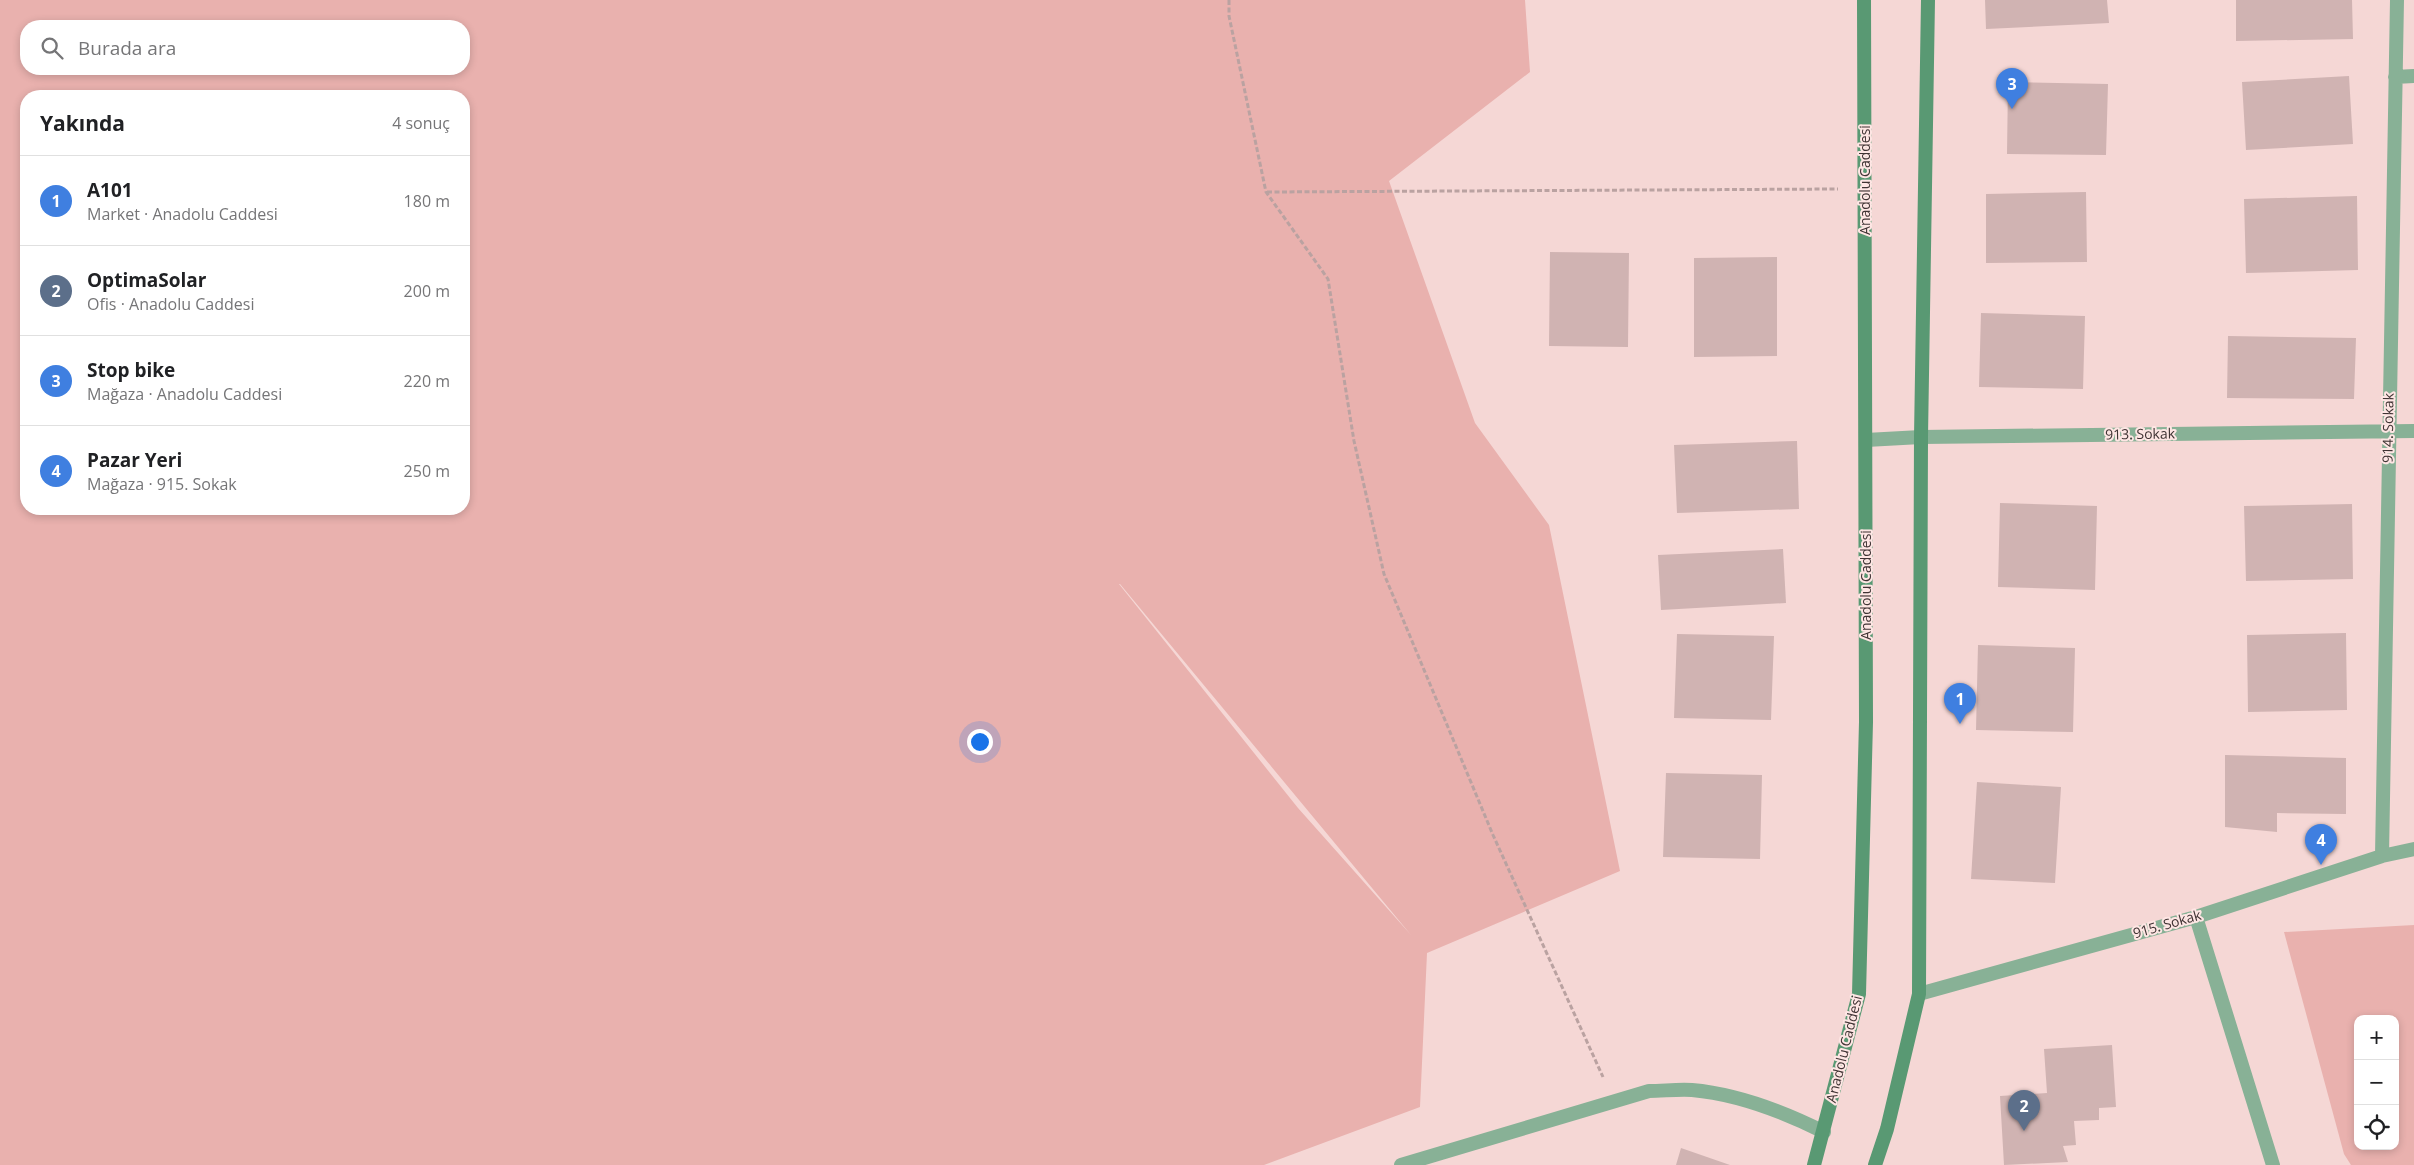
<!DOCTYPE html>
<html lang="tr">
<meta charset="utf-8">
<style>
:root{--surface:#fff;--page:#f2f2f2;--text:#202124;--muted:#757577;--line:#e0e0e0;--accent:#d93025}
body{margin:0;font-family:"Open Sans",sans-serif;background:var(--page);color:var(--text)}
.controls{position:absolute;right:15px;bottom:15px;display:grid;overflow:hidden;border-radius:10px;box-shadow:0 2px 8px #0003}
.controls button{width:45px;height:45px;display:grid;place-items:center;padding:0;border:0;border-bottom:1px solid var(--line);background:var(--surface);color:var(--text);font:25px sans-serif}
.you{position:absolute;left:979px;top:741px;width:18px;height:18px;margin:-12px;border:4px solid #fff;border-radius:50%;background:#1a73e8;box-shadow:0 0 0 8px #1a73e833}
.badge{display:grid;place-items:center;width:32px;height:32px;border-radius:50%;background:var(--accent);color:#fff;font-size:16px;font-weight:700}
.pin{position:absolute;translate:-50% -41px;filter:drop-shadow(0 1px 2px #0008)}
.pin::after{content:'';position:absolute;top:26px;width:18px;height:15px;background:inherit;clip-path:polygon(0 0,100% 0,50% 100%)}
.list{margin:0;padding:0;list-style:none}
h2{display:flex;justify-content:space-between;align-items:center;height:65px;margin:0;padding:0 20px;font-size:21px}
h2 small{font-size:16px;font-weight:400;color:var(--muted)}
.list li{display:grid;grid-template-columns:32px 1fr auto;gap:15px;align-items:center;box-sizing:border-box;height:90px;padding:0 20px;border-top:1px solid var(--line)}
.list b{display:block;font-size:19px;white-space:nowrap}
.list p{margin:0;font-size:16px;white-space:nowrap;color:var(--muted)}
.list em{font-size:16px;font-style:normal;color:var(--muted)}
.icon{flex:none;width:28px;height:28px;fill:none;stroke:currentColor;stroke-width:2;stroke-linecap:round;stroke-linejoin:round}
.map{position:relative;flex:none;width:2414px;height:1165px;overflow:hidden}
.search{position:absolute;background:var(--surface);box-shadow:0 2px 8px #0003;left:20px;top:20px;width:450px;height:55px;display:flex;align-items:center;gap:12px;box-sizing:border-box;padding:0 18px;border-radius:20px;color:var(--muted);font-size:19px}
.panel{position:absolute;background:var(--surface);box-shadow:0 2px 8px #0003;left:20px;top:90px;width:450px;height:425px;border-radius:20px}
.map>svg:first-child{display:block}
.green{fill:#e9b1ae;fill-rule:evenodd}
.building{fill:#d0b3b2}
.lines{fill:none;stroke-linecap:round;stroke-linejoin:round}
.path{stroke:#baa2a1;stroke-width:3;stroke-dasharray:5 2.5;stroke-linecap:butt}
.minor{stroke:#88b196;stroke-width:14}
.secondary{stroke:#599973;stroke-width:14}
.labels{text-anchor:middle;stroke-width:4;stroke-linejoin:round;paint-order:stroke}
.street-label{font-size:14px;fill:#3f3333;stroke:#fee6e4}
</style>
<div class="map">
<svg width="2414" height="1165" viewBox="0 0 2414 1165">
<rect width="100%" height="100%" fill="#f5d7d5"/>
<path class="green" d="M0,0H1525L1530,72L1389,181L1475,423L1549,525L1620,871L1427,953L1420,1107L1264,1165H0ZM26,26H464V69H26ZM464,96V509H26V96ZM1119,584H1120L1411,935L1298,808Z
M2414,925V1165H2351L2344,1154L2284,932ZM2358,1019H2395V1146H2358Z"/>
<path class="building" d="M1985,0H2107L2109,23L1986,29Z
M2236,0H2352L2353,39L2236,41Z
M2349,76L2353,144L2246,150L2242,82Z
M2008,82L2108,84L2106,155L2007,154Z
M2086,192L2087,262L1986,263V194Z
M2357,196L2358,270L2246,273L2244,199Z
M1550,252L1629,253L1628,347L1549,346Z
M1777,257V356L1694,357V258Z
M1981,313L2085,316L2083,389L1979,387Z
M2228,336L2356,338L2354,399L2227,398Z
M1797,441L1799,509L1677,513L1674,445Z
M2000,503L2097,506L2095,590L1998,587Z
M2352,504L2353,579L2246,581L2244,506Z
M1783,549L1786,603L1661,610L1658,555Z
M2346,633L2347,710L2248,712L2247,635Z
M1677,634L1774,636L1771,720L1674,718Z
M1978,645L2075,648L2073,732L1976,730Z
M2225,755L2346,758V814L2277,813V832L2225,827Z
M1666,773L1762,775L1760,859L1663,857Z
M1977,782L2061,787L2055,883L1971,879Z
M2112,1045L2116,1107L2099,1108V1120L2074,1121L2076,1145L2063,1146L2068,1162L2004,1165L2000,1096L2047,1093L2044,1049Z
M1681,1148L1730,1165H1676Z"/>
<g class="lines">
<path class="path" d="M1229,0V16L1266,192L1328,279L1354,441L1384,574L1493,835L1603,1077
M1267,192L1838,189"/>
<path class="minor" d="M2395,77L2414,76
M1866,440L1921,437L2414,431
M2382,856L2397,0
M2196,917L2273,1165
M1919,994L2196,917L2382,856L2414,849
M1401,1165L1649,1091C1663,1091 1678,1089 1692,1090C1737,1094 1784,1112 1824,1132"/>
<path class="secondary" d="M1814,1165L1859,994L1866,722L1864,0
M1875,1165L1887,1129L1919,994L1921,437L1928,0"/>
</g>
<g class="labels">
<g class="street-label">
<text transform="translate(1865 180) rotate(-90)" y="5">Anadolu Caddesi</text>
<text transform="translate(2388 428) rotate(-89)" y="5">914. Sokak</text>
<text transform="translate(2140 434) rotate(-1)" y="5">913. Sokak</text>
<text transform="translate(1866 585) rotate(-90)" y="5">Anadolu Caddesi</text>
<text transform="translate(2167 924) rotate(-16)" y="5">915. Sokak</text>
<text transform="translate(1844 1049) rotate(-76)" y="5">Anadolu Caddesi</text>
</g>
</g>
</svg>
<div class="controls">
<button>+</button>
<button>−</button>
<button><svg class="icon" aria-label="locate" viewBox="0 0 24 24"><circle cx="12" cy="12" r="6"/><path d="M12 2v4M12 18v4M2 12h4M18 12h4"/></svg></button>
</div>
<div class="you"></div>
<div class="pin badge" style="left:1960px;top:724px;background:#3f7fe0">1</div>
<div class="pin badge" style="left:2024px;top:1131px;background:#5c6f8a">2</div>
<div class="pin badge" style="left:2012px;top:109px;background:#3f7fe0">3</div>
<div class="pin badge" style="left:2321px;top:865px;background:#3f7fe0">4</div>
<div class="search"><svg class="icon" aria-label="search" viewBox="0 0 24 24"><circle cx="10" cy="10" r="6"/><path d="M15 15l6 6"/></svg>Burada ara</div>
<section class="panel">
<h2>Yakında<small>4 sonuç</small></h2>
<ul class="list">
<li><span class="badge" style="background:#3f7fe0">1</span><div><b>A101</b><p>Market · Anadolu Caddesi</p></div><em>180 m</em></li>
<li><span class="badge" style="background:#5c6f8a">2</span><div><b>OptimaSolar</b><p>Ofis · Anadolu Caddesi</p></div><em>200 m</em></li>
<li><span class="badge" style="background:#3f7fe0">3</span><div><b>Stop bike</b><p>Mağaza · Anadolu Caddesi</p></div><em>220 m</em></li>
<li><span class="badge" style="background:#3f7fe0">4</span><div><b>Pazar Yeri</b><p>Mağaza · 915. Sokak</p></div><em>250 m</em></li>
</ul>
</section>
</div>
